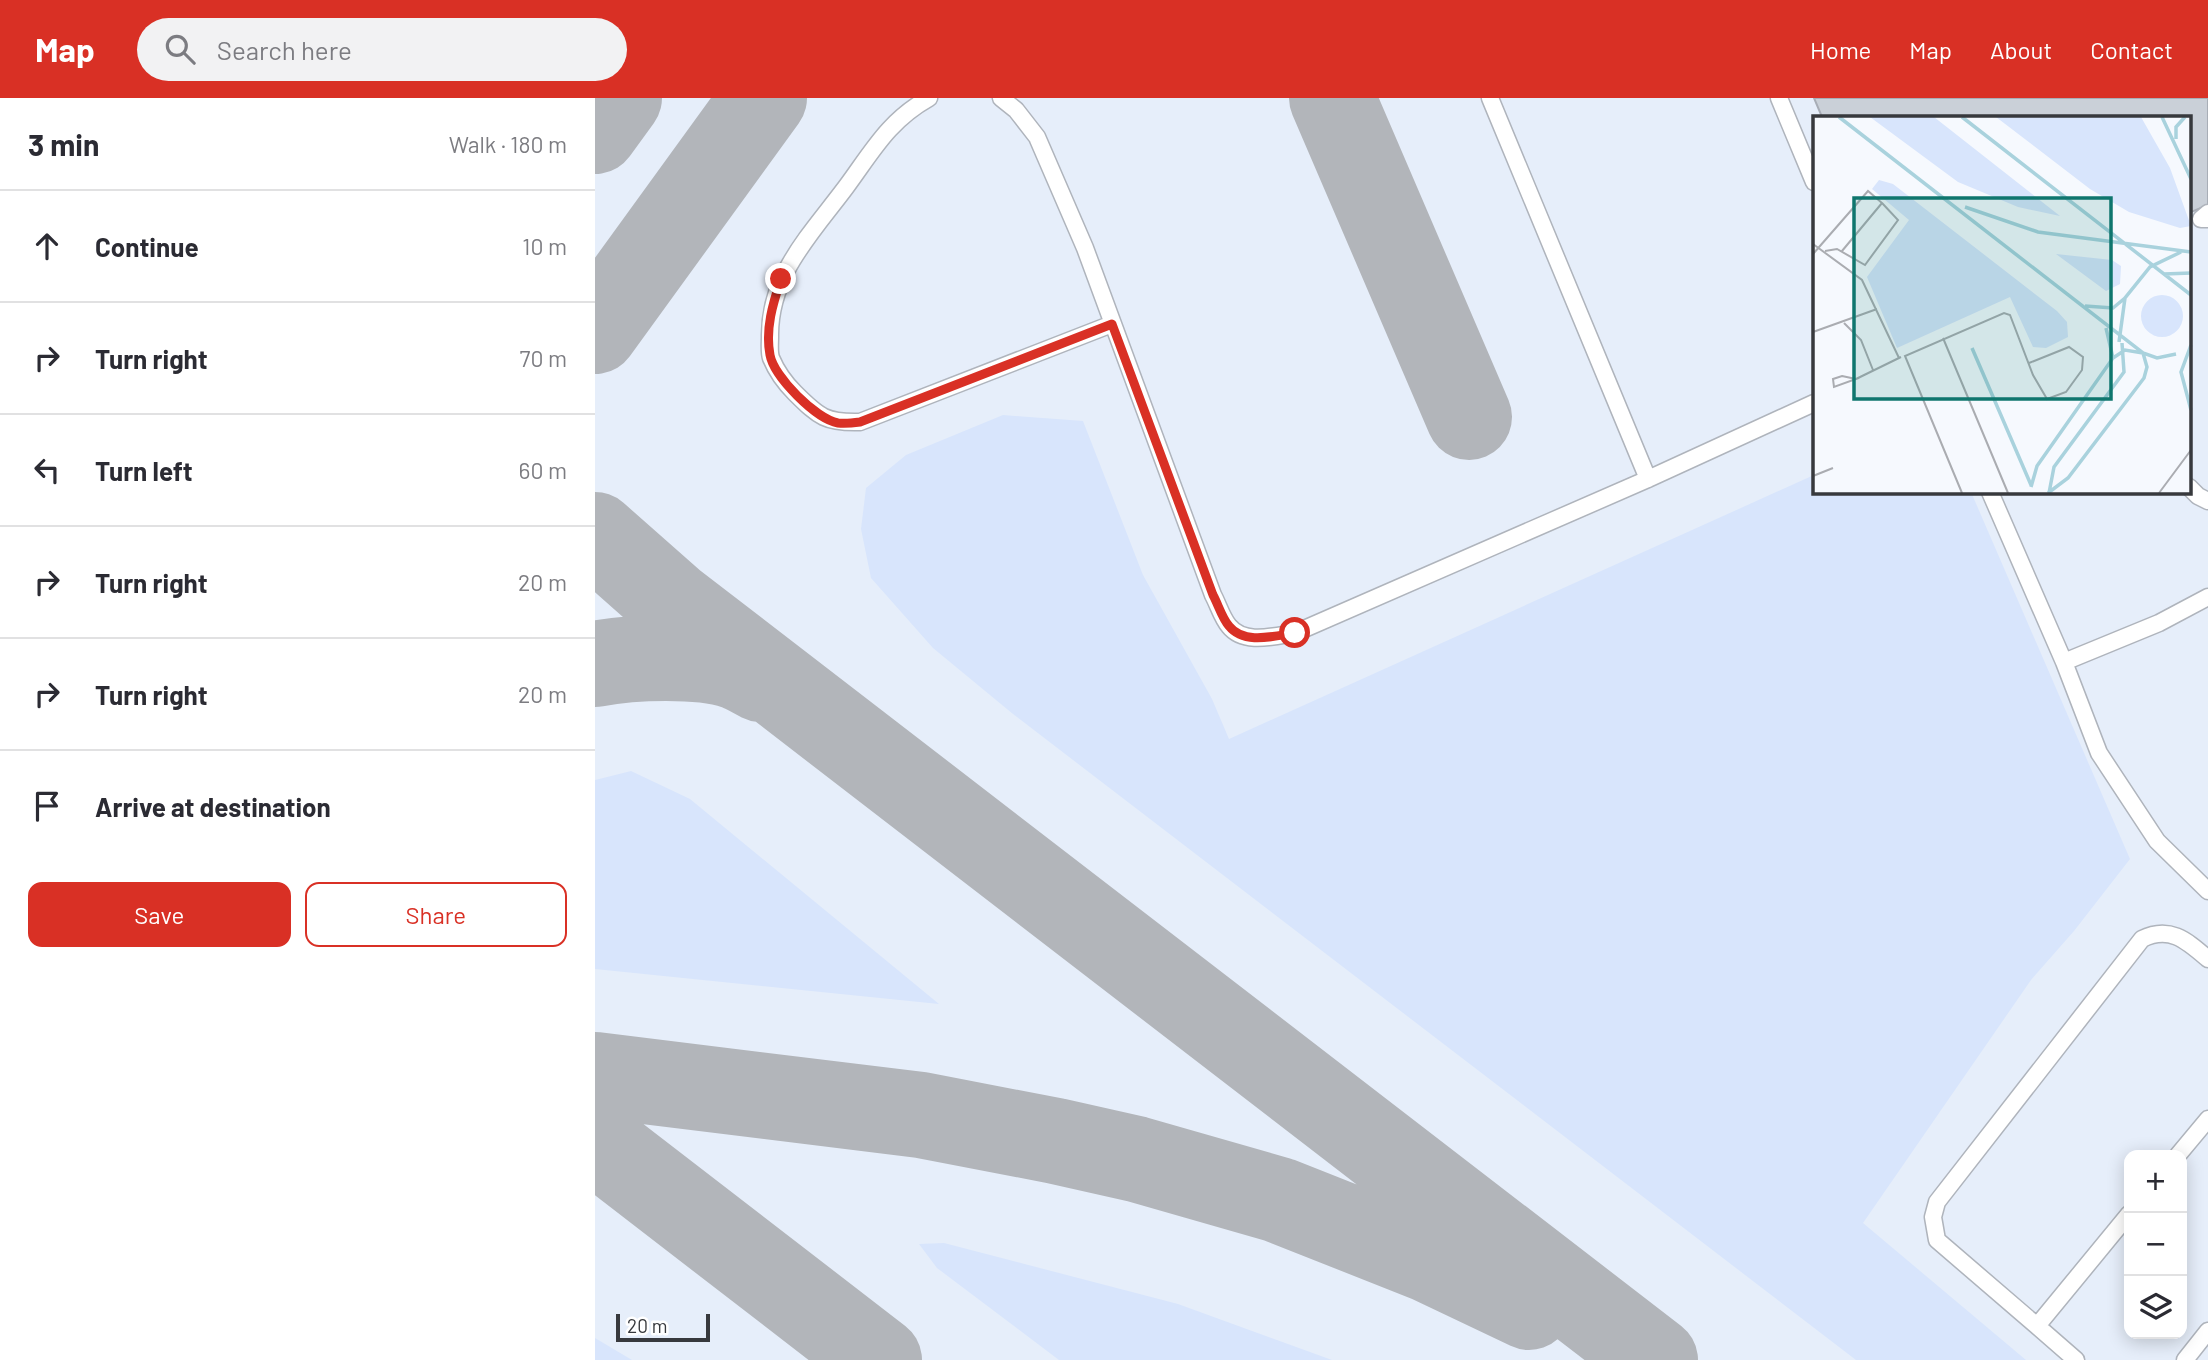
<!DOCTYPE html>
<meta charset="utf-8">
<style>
:root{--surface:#fff;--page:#f2f2f3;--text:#2b2b33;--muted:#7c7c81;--line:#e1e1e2;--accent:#d93025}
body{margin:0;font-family:Barlow,sans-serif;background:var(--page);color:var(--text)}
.controls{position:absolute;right:21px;bottom:21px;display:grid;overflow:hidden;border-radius:14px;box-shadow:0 4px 18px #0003}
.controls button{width:63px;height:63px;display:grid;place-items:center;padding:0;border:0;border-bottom:2px solid var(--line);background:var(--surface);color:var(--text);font:35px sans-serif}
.scale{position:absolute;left:21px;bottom:18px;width:94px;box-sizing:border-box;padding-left:7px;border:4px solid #37393d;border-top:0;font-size:19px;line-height:24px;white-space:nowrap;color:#37393d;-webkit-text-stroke:5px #fff;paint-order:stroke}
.stop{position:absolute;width:21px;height:21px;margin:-16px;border:5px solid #d93025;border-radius:50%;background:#fff}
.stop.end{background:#d93025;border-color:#fff;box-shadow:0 2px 7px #0008}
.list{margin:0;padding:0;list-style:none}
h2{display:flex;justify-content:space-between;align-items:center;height:91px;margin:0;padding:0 28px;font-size:30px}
h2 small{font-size:23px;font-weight:400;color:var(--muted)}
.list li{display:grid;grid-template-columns:46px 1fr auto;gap:21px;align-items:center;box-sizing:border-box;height:112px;padding:0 28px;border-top:2px solid var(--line)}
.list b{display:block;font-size:26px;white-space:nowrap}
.list em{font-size:23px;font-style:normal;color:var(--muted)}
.actions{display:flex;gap:14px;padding:21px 28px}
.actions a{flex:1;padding:16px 0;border:2px solid var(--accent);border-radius:14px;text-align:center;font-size:24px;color:var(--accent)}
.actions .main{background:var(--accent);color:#fff}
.icon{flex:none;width:38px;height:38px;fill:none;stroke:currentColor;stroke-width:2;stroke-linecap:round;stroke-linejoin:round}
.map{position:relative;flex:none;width:1613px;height:1262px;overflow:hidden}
header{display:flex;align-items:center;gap:42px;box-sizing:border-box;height:98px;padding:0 35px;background:var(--accent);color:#fff}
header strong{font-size:33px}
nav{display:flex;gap:38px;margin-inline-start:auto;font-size:24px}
.search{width:490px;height:63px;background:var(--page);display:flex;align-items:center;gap:18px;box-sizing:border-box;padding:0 24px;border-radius:38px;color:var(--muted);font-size:26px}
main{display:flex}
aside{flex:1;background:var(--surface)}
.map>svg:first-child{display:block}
.built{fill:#e6eefa;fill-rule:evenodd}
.green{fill:#d8e5fc}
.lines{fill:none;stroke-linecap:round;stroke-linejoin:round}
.taxiway{stroke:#b2b5ba;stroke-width:86}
.building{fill:#cad0d8;stroke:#a8adb6;stroke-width:2}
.service-casing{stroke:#afb4bc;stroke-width:19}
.service{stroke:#fff;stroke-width:16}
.route{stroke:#d93025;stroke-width:9}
.inset-river{fill:none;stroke:#a9d2dd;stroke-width:3.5}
.inset-road{fill:none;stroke:#aaacb1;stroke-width:2}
.view{fill:#0f766e;fill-opacity:0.15;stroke:#0f766e;stroke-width:3.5}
.inset-edge{fill:none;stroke:#37393d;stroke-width:3.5}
</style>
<header>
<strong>Map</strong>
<div class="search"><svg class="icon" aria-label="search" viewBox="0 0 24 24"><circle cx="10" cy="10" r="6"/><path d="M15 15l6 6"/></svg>Search here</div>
<nav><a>Home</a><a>Map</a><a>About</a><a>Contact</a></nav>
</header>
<main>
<aside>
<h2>3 min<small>Walk · 180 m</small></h2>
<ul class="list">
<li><svg class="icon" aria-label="ahead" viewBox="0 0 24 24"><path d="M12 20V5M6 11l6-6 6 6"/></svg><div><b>Continue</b></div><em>10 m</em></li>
<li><svg class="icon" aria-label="right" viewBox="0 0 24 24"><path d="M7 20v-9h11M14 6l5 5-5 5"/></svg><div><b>Turn right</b></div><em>70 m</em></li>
<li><svg class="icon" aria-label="left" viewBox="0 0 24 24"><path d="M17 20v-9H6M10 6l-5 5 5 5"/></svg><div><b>Turn left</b></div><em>60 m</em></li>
<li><svg class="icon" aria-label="right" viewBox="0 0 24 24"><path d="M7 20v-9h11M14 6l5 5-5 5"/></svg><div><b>Turn right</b></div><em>20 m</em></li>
<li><svg class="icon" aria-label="right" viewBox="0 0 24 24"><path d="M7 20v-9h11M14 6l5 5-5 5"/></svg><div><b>Turn right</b></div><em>20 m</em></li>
<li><svg class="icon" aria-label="arrive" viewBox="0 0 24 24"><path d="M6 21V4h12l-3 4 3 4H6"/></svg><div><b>Arrive at destination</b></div></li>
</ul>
<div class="actions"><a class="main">Save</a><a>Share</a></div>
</aside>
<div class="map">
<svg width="1613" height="1262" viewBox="0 0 1613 1262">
<rect width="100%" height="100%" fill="#f6f9fe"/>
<path class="built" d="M0,0H1613V1262H0ZM1219,19H1594V394H1219ZM1534,1057H1587V1236H1534Z"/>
<path class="green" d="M408,317L488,323L548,477L617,601L634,641L1219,377V394H1376L1535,761L1479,833L1436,882L1268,1125L1431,1262H1261L418,616L338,550L276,480L266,431L271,390L311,357Z
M36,673L95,701L344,906L0,871V682Z
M349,1145L583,1206L737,1262H464L342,1170L324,1146Z
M0,1240L37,1262H0Z"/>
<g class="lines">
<path class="taxiway" d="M737,0L874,319
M0,33L24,0
M0,233L169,0
M0,437L77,505L1060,1262
M0,566C36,559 107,556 142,569C150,572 158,577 166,581
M0,977L326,1017L461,1043L541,1061L684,1102L833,1161L934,1209
M0,1043L284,1262"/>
</g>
<path class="building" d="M1219,0H1613V107L1594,115V19H1227Z"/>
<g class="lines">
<defs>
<path id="service" d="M334,0C293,23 277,54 251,89C216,136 174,177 175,239C175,245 174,254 176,260C181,272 191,286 200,295C224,319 231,325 265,324L517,226
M406,0L421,12L442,39L490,150L618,497C623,506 627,520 634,528C649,547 679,538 700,535L1053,381L1219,305
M895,0L1053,381
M1184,0L1219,84
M1613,115L1606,121H1613
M1594,389L1603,398L1613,403
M1395,394L1469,564L1504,655L1562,743L1613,793
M1469,564L1564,525L1613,499
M1583,1057L1613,1021
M1442,1228L1342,1142L1338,1119L1342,1104L1547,841C1575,827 1592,843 1613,861
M1481,1262L1442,1228L1534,1116
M1590,1262L1613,1233"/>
</defs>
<use href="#service" class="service-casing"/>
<use href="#service" class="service"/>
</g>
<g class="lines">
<path class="route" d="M186,181C178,205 170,231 175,257C179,279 221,321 243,325C250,326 258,325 265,324L517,226L618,497C623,506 627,520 634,528C649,547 679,538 700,535"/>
</g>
<g transform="translate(1218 18)">
<rect width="378" height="378" fill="#f6f9fe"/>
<path d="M57,1H121L247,100L205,91L145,66ZM183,1H328L357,52L378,110L367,112L316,96L277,73ZM66,64L80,68L244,195L254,206L255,221L233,232L220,231L197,181L84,232L54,161L96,104L59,73ZM243,138L299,144L308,150L307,168L293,175ZM328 200a21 21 0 1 1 42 0a21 21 0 1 1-42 0Z" fill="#d8e5fc"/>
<path class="inset-river" d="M26,1L330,237L344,242L363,238M149,1L378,179M349,1L378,63M363,23V11L372,1M152,91L225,116L378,136M351,158L378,157M272,190L300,192L312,182M306,226L312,182L337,151L368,136M378,229L368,256L378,294M159,232L218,369M218,371L224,350L300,242L293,212M235,377L255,362L331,262L334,251L330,237L312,234L300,242M236,377L241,351L311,256L309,227"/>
<path class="inset-road" d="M0,128L49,164L86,242M12,135L24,133L52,149L85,104L69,87M0,138L55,75L69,87L29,135M31,207L48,224L60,254M0,216L64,193M130,222L195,377M29,260L43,263L21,271L20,263ZM43,263L88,241M0,360L20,352M149,377L92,240L191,197L197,199L220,259L234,283L253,276L269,254L270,241L256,231L216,247M346,377L378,334"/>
<path class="view" d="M41,82H298V283H41Z"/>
<rect width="378" height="378" class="inset-edge"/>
</g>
</svg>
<div class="controls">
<button>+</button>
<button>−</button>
<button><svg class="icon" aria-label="layers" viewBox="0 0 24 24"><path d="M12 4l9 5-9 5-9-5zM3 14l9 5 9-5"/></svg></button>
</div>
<div class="scale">20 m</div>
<div class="stop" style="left:700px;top:535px"></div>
<div class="stop end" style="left:186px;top:181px"></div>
</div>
</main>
